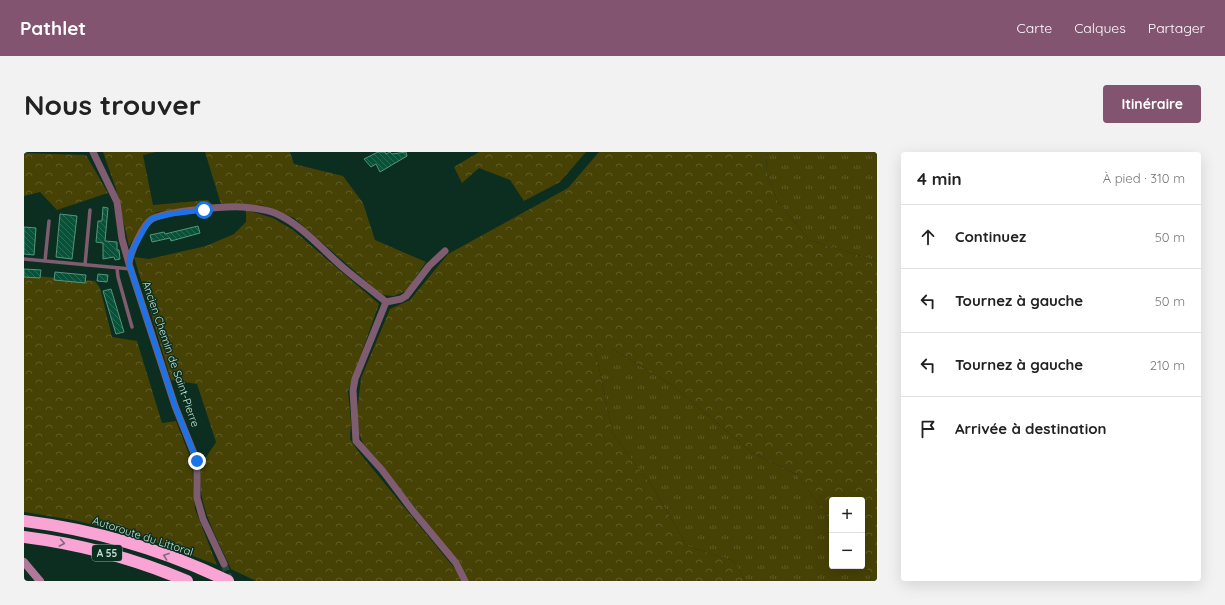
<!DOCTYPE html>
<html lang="fr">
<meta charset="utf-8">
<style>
:root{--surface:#fff;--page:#f2f2f2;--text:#222;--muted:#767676;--line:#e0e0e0;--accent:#82546f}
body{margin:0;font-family:Quicksand,sans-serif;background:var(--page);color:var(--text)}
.controls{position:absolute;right:12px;bottom:12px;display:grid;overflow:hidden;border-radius:4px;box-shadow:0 4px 16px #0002}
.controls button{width:36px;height:36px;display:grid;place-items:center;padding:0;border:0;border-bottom:1px solid var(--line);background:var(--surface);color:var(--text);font:20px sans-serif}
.stop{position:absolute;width:12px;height:12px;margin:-9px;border:3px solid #1a73e8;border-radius:50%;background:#fff}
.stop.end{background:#1a73e8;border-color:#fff;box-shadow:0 1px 4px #0008}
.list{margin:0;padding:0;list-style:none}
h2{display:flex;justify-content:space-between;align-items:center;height:52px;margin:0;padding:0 16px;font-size:17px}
h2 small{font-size:13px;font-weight:400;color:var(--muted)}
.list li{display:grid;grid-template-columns:26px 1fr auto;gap:12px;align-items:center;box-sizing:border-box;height:64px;padding:0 16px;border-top:1px solid var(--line)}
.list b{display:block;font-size:15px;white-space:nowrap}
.list em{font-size:13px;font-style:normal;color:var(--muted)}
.icon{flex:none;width:22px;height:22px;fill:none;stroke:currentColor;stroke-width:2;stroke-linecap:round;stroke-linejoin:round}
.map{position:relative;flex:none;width:853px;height:429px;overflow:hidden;border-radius:4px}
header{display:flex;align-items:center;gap:24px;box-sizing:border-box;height:56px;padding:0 20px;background:var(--accent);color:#fff}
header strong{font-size:19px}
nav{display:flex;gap:22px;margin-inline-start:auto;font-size:14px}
.intro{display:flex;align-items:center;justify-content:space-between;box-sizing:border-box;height:96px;padding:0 24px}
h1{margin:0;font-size:28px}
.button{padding:10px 18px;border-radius:4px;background:var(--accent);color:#fff;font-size:14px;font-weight:700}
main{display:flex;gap:24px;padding:0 24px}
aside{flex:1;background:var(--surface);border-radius:4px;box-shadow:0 4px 16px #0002}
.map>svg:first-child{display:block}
.grass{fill:url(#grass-tufts)}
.forest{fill:url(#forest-crowns)}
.building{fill:url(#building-back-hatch);stroke:#55957a}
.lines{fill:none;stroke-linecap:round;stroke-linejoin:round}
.street-tunnel{stroke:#27493c;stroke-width:7;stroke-dasharray:7 3.5;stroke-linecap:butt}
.lane{stroke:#7f5c6f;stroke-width:3.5}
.street{stroke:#7f5c6f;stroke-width:7}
.secondary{stroke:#b17999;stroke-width:8}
.highway{stroke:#faa3d5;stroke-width:12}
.oneway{stroke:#82687b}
.route{stroke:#1a73e8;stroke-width:5}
.labels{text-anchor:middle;stroke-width:3;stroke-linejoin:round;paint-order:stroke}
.shield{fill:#0b2e21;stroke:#8cac9e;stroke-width:1}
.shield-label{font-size:10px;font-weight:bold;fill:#c3e2d3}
.street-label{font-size:11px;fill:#c3e2d3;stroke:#0b2e21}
</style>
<header>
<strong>Pathlet</strong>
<nav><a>Carte</a><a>Calques</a><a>Partager</a></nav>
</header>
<div class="intro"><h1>Nous trouver</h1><a class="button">Itinéraire</a></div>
<main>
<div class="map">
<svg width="853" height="429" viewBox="0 0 853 429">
<defs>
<pattern id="grass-tufts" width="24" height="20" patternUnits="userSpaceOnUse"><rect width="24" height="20" fill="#464105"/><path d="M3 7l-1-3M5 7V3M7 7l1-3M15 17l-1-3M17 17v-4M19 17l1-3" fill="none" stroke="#5f5c29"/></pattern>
<pattern id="forest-crowns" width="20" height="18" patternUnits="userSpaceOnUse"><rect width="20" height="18" fill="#464105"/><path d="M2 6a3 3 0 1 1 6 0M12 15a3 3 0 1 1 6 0" fill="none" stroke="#5f5c29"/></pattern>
<pattern id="building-back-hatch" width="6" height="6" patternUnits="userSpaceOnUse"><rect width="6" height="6" fill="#08523a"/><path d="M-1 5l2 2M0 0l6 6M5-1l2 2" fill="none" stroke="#2a6b56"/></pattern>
</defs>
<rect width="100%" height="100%" fill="#0b2e21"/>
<path class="grass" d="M742,0H853V109L785,88L754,50L743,20Z
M571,197H588L648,233L727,300L772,322L808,370V414H838V411L845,420L847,429H721L710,409L663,394L628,334L589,282Z"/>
<path class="forest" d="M79,0H132L119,3L129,53L184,48L191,55L133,60L118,73L105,94L92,37Z
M181,0H266L270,12L319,24L339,51L351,88L402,110L382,139L370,144L358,143L270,66L237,53L197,52Z
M455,0H562L536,30L500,49L486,28L455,16L438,31L430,15Z
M575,0H742L743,20L754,50L785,88L853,109V429H847L845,420L838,411V348H808V370L772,322L727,300L648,233L588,197H571L589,282L628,334L663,394L710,409L721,429H444L436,412L350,304L339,292L335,281L333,261L337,226L366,157L386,148L424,102L544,36Z
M0,1L62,3L84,41L33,58L16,40L0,44Z
M222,58L249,66L269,78L355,152L324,239L327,270L326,287L334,299L432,418L437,429H232L207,417C194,388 171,350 177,317C179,308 188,297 192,290L173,232L147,228L110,105L125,107L182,94L210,82L222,70Z
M0,123L71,129L76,136L88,185L113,189L138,271L152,269L168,310L171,357L193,413L116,384L49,368L0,360Z"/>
<path class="building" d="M354,0H361L362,2L366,0L368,2L382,0L383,4L356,20L352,12L347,15L340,7Z
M79,55L84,56L81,89L93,90V98H95L96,107L91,108L90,105L79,107V91L72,90L74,69H78Z
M36,62L53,64L48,107L32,105Z
M174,74L176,81L147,89L146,86L128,90L126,83L140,80L141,82Z
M0,75L12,76L10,103L0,102Z
M0,117L17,118L16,126L0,125Z
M31,120L62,123L61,131L30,128Z
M74,122L84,123L83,130L73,129Z
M87,137L100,180L92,182L79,139Z"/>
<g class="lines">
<path class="street-tunnel" d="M200,412L206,429"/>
<path class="lane" d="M0,107L107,117
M21,109L25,69
M61,113L66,58
M93,116L94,125L108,175"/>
<path class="street" d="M69,0L93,50L98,87L105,112L151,254L173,309V346L179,367L200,412
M105,112C106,101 119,72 128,67C142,59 202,54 218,55C229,56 241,57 251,61C279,73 299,99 322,118C335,129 349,139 362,150L331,227L329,238L332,289L358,318L389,359L432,411L441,429
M362,150L377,147L382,144L405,114L421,99"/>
<path class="secondary" d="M0,410L16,429"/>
<path class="highway" d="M0,369C70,378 140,398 204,429
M0,385C56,392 111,407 163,429"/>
</g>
<defs><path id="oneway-chevron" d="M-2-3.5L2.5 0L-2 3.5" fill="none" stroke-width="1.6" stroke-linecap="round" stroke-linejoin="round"/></defs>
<g class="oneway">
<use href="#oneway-chevron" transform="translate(38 391) rotate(11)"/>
<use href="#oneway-chevron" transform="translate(142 404) rotate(-160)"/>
</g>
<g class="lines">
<path class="route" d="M173,309L151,254L105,112L107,101L122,74L127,67L147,62L180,58"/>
</g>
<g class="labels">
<rect class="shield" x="68" y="393" width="30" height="16" rx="3"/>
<g class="shield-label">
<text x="83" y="405">A 55</text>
</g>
<g class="street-label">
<text transform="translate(147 202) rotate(71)" y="4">Ancien Chemin de Saint-Pierre</text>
<text transform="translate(119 384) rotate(18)" y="4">Autoroute du Littoral</text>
</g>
</g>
</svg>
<div class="controls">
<button>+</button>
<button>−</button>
</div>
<div class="stop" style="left:180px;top:58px"></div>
<div class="stop end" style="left:173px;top:309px"></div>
</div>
<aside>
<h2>4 min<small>À pied · 310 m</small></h2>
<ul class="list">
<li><svg class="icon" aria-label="ahead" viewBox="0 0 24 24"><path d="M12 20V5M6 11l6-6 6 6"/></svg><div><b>Continuez</b></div><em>50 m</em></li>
<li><svg class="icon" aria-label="left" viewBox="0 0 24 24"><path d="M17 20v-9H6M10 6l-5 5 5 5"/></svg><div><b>Tournez à gauche</b></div><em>50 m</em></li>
<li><svg class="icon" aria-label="left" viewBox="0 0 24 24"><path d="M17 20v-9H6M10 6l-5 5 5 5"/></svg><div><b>Tournez à gauche</b></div><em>210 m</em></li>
<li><svg class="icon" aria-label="arrive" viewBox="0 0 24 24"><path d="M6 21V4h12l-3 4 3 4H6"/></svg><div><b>Arrivée à destination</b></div></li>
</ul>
</aside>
</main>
